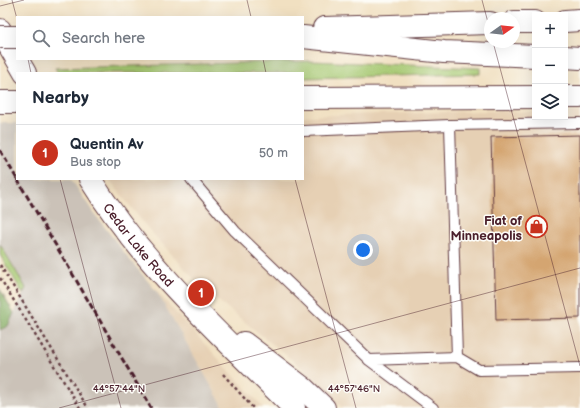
<!DOCTYPE html>
<meta charset="utf-8">
<style>
:root{--surface:#fff;--page:#f6f6f7;--text:#1f2937;--muted:#747a83;--line:#e0e1e3;--accent:#c8321e}
body{margin:0;font-family:"Balsamiq Sans",sans-serif;background:var(--page);color:var(--text)}
.controls{position:absolute;right:12px;top:12px;display:grid;overflow:hidden;border-radius:0px;box-shadow:0 4px 16px #0002}
.controls button{width:36px;height:36px;display:grid;place-items:center;padding:0;border:0;border-bottom:1px solid var(--line);background:var(--surface);color:var(--text);font:20px sans-serif}
.compass{position:absolute;left:484px;top:12px;width:36px;height:36px;border-radius:50%;background:var(--surface);box-shadow:0 4px 16px #0002;rotate:75deg}
.you{position:absolute;left:363px;top:250px;width:14px;height:14px;margin:-10px;border:3px solid #fff;border-radius:50%;background:#1a73e8;box-shadow:0 0 0 6px #1a73e833}
.badge{display:grid;place-items:center;width:26px;height:26px;border-radius:50%;background:var(--accent);color:#fff;font-size:13px;font-weight:700}
.pin{position:absolute;translate:-50% -50%;border:2px solid #fff;box-shadow:0 1px 4px #0006}
.list{margin:0;padding:0;list-style:none}
h2{display:flex;justify-content:space-between;align-items:center;height:52px;margin:0;padding:0 16px;font-size:17px}
h2 small{font-size:13px;font-weight:400;color:var(--muted)}
.list li{display:grid;grid-template-columns:26px 1fr auto;gap:12px;align-items:center;box-sizing:border-box;height:56px;padding:0 16px;border-top:1px solid var(--line)}
.list b{display:block;font-size:15px;white-space:nowrap}
.list p{margin:0;font-size:13px;white-space:nowrap;color:var(--muted)}
.list em{font-size:13px;font-style:normal;color:var(--muted)}
.icon{flex:none;width:22px;height:22px;fill:none;stroke:currentColor;stroke-width:2;stroke-linecap:round;stroke-linejoin:round}
.map{position:relative;flex:none;width:580px;height:408px;overflow:hidden}
.search{position:absolute;background:var(--surface);box-shadow:0 4px 16px #0002;left:16px;top:16px;width:288px;height:44px;display:flex;align-items:center;gap:10px;box-sizing:border-box;padding:0 14px;border-radius:0px;color:var(--muted);font-size:15px}
.panel{position:absolute;background:var(--surface);box-shadow:0 4px 16px #0002;left:16px;top:72px;width:288px;height:108px;border-radius:0px}
.map>svg:first-child{display:block}
.built{fill:#e6d0b4}
.industrial{fill:#cbc2b8}
.green{fill:#a5c770;stroke:#78734e}
.forest{fill:#84ac62;stroke:#676646}
.building{fill:#d4a571}
.lines{fill:none;stroke-linecap:round;stroke-linejoin:round}
.service-casing{stroke:#633c42;stroke-width:12}
.tertiary-casing{stroke:#633c42;stroke-width:24}
.motorway-casing{stroke:#633c42;stroke-width:24}
.path{stroke:#633c42;stroke-width:2.5;stroke-dasharray:3 3;stroke-linecap:butt}
.service{stroke:#fff;stroke-width:10}
.tertiary{stroke:#fff;stroke-width:22}
.motorway{stroke:#fff;stroke-width:22}
.rail{stroke:#4a1f2b;stroke-width:3;stroke-dasharray:6 3;stroke-linecap:butt}
.motorway-bridge-casing{stroke:#633c42;stroke-width:24;stroke-linecap:butt}
.motorway-bridge{stroke:#fff;stroke-width:22}
.ticks{fill:none;stroke:#4a1f2b;stroke-width:1;stroke-opacity:0.45}
.labels{text-anchor:middle;stroke-width:3;stroke-linejoin:round;paint-order:stroke}
.poi-label{font-size:13px;font-weight:bold;fill:#4a1f2b;stroke:#fdfcf7;text-anchor:end}
.street-label{font-size:13px;fill:#4a1f2b;stroke:#fdfcf7}
.ticks-label{font-size:10px;text-anchor:middle;fill:#4a1f2b;stroke:#fdfcf7;stroke-width:3;stroke-linejoin:round;paint-order:stroke}
</style>
<div class="map">
<svg width="580" height="408" viewBox="0 0 580 408">
<rect width="100%" height="100%" fill="#fdfcf7"/>
<filter id="ink" filterUnits="userSpaceOnUse"><feTurbulence type="fractalNoise" baseFrequency=".025" numOctaves="2"/><feDisplacementMap in="SourceGraphic" scale="8" xChannelSelector="R" yChannelSelector="G"/><feConvolveMatrix kernelMatrix="1 2 1 2 8 2 1 2 1" color-interpolation-filters="sRGB"/></filter>
<filter id="wash" filterUnits="userSpaceOnUse"><feTurbulence type="fractalNoise" baseFrequency=".012" numOctaves="4" result="noise"/><feDisplacementMap in="SourceGraphic" scale="16" xChannelSelector="R" yChannelSelector="G"/><feGaussianBlur stdDeviation="0.9" result="paint"/><feColorMatrix in="noise" values="0 0 0 0 0 0 0 0 0 0 0 0 0 0 0 0 0 1.4 0 .05"/><feComposite in="paint" operator="in"/></filter>
<g filter="url(#wash)">
<rect width="100%" height="100%" fill="#f1e0c1"/>
<path class="built" d="M489,111L535,112V117H565V112H580V408H343L301,367L210,294L195,280L145,225L109,179H303V116Z
M157,292L260,404L263,408H224Z"/>
<path class="industrial" d="M0,123H17V179H71L93,212L130,260L157,292L224,408H0V330L8,326L26,288L0,244Z"/>
<path class="green" d="M312,61L480,68V74L303,78V73H58L55,68Z
M0,244L26,288L23,294L0,255Z"/>
<path class="forest" d="M0,289L14,313L8,326L0,330Z"/>
<g id="blocks">
<path class="building" d="M580,135V318L496,320L491,137Z"/>
</g>
</g>
<g filter="url(#ink)">
<use href="#blocks" fill-opacity="0" stroke="#633c42" stroke-width="1"/>
<g class="lines">
<defs>
<path id="service" d="M303,131L450,125L580,123
M191,179L235,231L369,360L433,408
M457,357L479,370L580,368
M369,360L457,357L450,125"/>
<g id="tertiary">
<path d="M0,30L25,73"/>
<path d="M565,97H580"/>
<path d="M303,98L535,97"/>
<path d="M0,102H17"/>
<path id="s1" d="M90,179C144,266 222,336 294,408"/>
<path d="M244,343L303,388L324,408"/>
</g>
<path id="motorway" d="M565,21L580,20
M514,22H535
M324,28L490,23
M303,37L444,52L535,56
M565,57L580,58"/>
</defs>
<use href="#service" class="service-casing"/>
<use href="#tertiary" class="tertiary-casing"/>
<use href="#motorway" class="motorway-casing"/>
<path class="path" d="M0,265L88,408
M0,278L80,408
M223,374L253,408"/>
<use href="#service" class="service"/>
<use href="#tertiary" class="tertiary"/>
<use href="#motorway" class="motorway"/>
<path class="rail" d="M0,150L17,179
M17,179L151,408"/>
<defs>
<path id="motorway-bridge" d="M0,37H17"/>
</defs>
<use href="#motorway-bridge" class="motorway-bridge-casing"/>
<use href="#motorway-bridge" class="motorway-bridge"/>
</g>
</g>
<path class="ticks" d="M12,0L17,19M247,0L251,17M482,0L490,30M0,6L24,0M493,42L580,366M28,59L31,73M263,59L266,73M60,179L121,408M295,179L356,408M59,408L580,268"/>
<defs>
<symbol id="shop-ring" viewBox="-11 -11 22 22"><circle r="9.5" fill="#fdfcf7" stroke="#c8321e" stroke-width="1.5"/><path d="M-5-2.5h2.3a2.7 3.5 0 0 1 5.4 0H5L5.5 6h-11ZM-1.5-2.5h3a1.5 2.3 0 0 0-3 0Z" fill="#c8321e"/></symbol>
</defs>
<g fill-rule="evenodd">
<use href="#shop-ring" x="524" y="214" width="25" height="25"/>
</g>
<g class="labels">
<g class="poi-label">
<text x="522" y="225">Fiat of<tspan x="522" dy="15">Minneapolis</tspan></text>
</g>
<g class="street-label">
<text dy="5" stroke="none"><textPath href="#s1" startOffset="82">Cedar Lake Road</textPath></text>
</g>
</g>
<g class="ticks-label">
<text x="119" y="392">44°57'44"N</text>
<text x="354" y="392">44°57'46"N</text>
</g>
</svg>
<div class="controls">
<button>+</button>
<button>−</button>
<button><svg class="icon" aria-label="layers" viewBox="0 0 24 24"><path d="M12 4l9 5-9 5-9-5zM3 14l9 5 9-5"/></svg></button>
</div>
<svg class="compass" viewBox="-18 -18 36 36"><path d="M0-13l5 13h-10z" fill="#e53935"/><path d="M0 13l5-13h-10z" fill="#747a83"/></svg>
<div class="you"></div>
<div class="pin badge" style="left:201px;top:293px">1</div>
<div class="search"><svg class="icon" aria-label="search" viewBox="0 0 24 24"><circle cx="10" cy="10" r="6"/><path d="M15 15l6 6"/></svg>Search here</div>
<section class="panel">
<h2>Nearby<small></small></h2>
<ul class="list">
<li><span class="badge">1</span><div><b>Quentin Av</b><p>Bus stop</p></div><em>50 m</em></li>
</ul>
</section>
</div>
